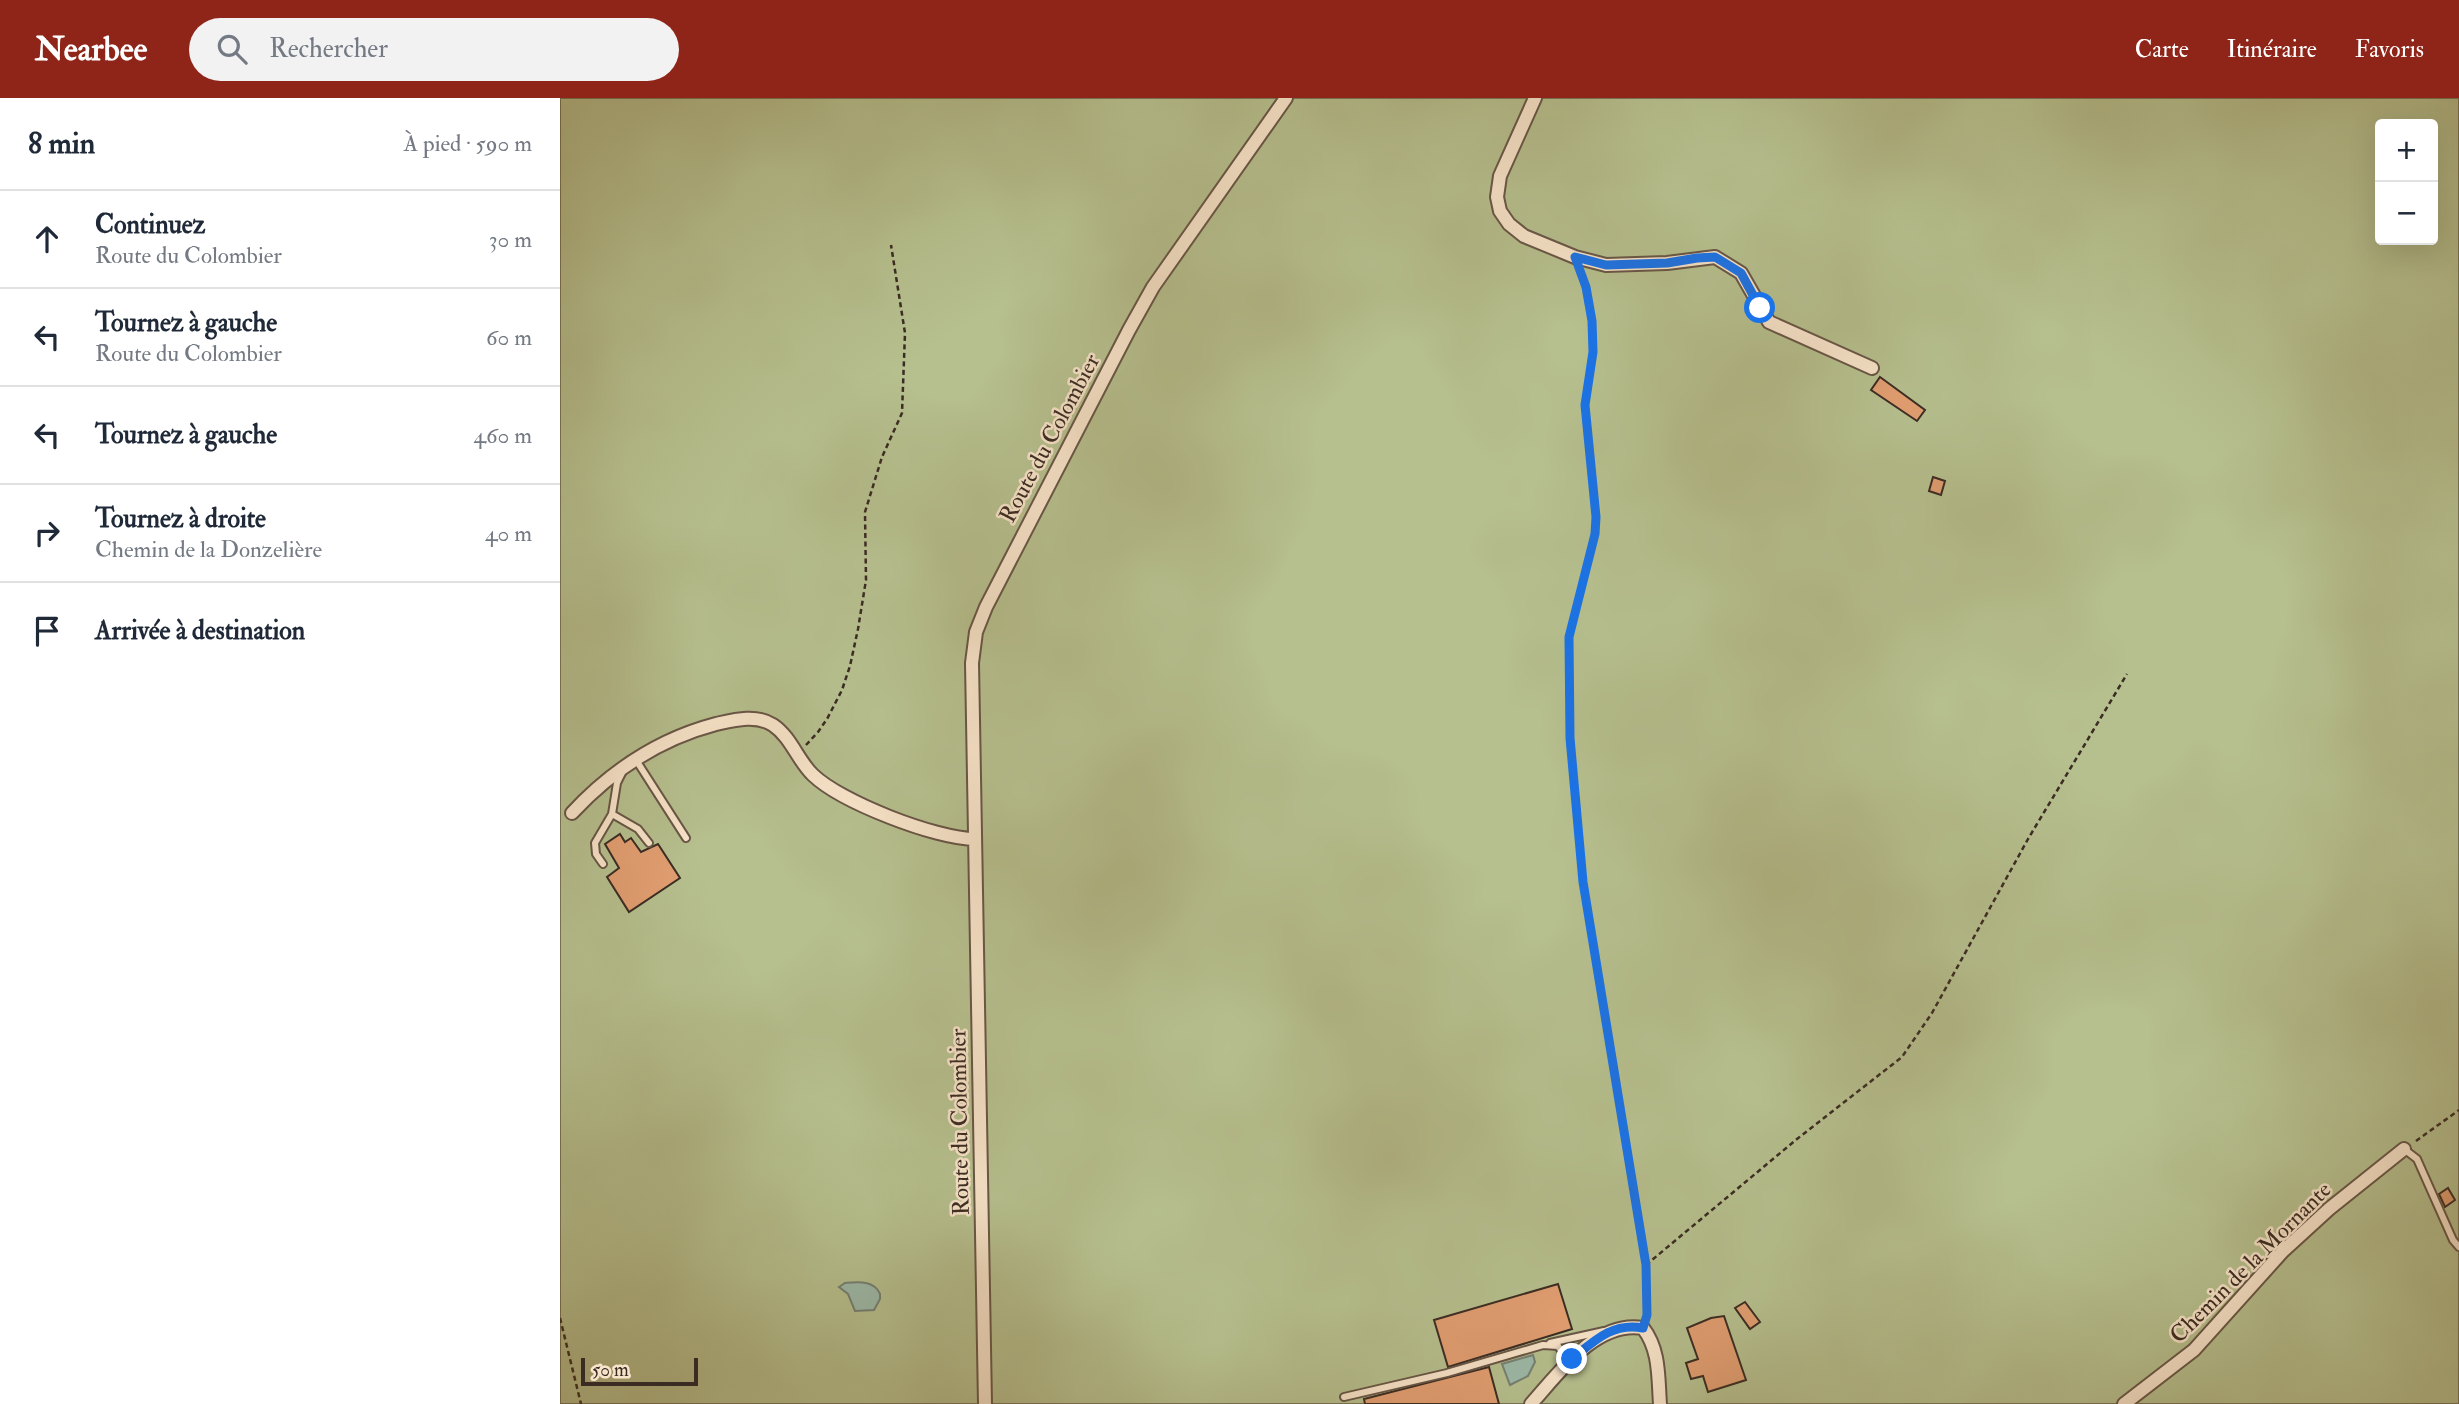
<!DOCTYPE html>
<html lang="fr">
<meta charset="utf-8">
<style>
:root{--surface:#fff;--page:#f2f2f3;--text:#1f2937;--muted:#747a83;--line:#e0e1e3;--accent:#8f2418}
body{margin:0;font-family:"IM FELL Double Pica",serif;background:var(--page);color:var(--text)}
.controls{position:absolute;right:21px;top:21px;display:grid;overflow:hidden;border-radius:7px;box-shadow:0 7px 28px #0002}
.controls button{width:63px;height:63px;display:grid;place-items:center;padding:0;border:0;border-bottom:2px solid var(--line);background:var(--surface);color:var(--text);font:35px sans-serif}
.scale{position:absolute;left:21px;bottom:18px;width:117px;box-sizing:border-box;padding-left:7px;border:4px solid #3a2c23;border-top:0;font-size:19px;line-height:24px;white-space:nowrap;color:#3a2c23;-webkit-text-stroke:5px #f8e4ca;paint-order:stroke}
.stop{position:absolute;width:21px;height:21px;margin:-16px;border:5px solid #1a73e8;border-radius:50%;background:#fff}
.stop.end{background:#1a73e8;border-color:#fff;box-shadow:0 2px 7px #0008}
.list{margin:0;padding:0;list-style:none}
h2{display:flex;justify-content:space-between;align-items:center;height:91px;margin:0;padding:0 28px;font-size:30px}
h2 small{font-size:23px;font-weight:400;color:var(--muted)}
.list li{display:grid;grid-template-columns:46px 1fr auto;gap:21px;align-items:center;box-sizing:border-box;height:98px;padding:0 28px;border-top:2px solid var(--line)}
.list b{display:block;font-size:26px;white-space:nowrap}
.list p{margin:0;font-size:23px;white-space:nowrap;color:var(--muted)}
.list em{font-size:23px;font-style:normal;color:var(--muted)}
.icon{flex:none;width:38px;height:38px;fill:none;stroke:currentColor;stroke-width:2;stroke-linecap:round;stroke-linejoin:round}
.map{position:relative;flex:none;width:1899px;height:1306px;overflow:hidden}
header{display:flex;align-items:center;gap:42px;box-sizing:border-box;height:98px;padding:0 35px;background:var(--accent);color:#fff}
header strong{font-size:33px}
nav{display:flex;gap:38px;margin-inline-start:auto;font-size:24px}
.search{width:490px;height:63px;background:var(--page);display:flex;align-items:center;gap:18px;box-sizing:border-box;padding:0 24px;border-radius:38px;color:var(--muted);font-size:26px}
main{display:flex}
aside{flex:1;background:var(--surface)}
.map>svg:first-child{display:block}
.green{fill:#b6bf8e;stroke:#787658;stroke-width:2;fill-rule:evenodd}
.water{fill:#9cb9a8;stroke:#758173;stroke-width:2}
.building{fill:#e19e71;stroke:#3a2c23;stroke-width:2}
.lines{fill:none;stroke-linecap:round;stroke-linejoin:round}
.lane-casing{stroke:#685646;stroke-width:10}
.street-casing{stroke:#685646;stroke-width:16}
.path{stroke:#3a2c23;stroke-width:2.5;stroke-dasharray:5 3.5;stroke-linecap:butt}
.lane{stroke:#f8e4ca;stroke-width:6}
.street{stroke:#f8e4ca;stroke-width:12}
.route{stroke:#1a73e8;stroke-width:9}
.labels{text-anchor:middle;stroke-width:5;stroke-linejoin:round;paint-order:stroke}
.street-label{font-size:23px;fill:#3a2c23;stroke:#f8e4ca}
</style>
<header>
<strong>Nearbee</strong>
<div class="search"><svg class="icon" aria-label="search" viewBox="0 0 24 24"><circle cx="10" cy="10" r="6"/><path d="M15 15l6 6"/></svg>Rechercher</div>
<nav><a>Carte</a><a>Itinéraire</a><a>Favoris</a></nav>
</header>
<main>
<aside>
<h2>8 min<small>À pied · 590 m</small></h2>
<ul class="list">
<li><svg class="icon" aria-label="ahead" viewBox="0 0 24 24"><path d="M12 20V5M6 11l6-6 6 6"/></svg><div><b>Continuez</b><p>Route du Colombier</p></div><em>30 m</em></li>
<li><svg class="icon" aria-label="left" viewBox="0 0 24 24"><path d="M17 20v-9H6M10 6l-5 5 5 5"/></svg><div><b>Tournez à gauche</b><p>Route du Colombier</p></div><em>60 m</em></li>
<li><svg class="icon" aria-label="left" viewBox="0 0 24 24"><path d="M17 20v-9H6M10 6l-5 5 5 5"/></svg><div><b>Tournez à gauche</b></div><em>460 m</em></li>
<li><svg class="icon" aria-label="right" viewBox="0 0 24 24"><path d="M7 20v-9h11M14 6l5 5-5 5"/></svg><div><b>Tournez à droite</b><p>Chemin de la Donzelière</p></div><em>40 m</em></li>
<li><svg class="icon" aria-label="arrive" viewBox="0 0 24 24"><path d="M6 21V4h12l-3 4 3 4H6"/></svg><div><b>Arrivée à destination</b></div></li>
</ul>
</aside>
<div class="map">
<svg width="1899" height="1306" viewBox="0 0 1899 1306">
<rect width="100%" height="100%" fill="#f4d6ad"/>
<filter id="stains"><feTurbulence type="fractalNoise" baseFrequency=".00286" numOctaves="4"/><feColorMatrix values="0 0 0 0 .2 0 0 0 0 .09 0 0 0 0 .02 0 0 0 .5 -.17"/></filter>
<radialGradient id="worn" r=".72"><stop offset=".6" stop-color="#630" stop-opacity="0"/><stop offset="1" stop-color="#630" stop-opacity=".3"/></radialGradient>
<path class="green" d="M0,0H1899V1306H0ZM1820,26H1873V142H1820Z"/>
<path class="water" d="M285,1185C298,1184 314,1182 320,1196V1201L314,1212L295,1213L288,1196L279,1189Z
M973,1257L975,1264L968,1278L950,1287L942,1266Z"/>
<path class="building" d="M1320,279L1365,312L1357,323L1311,292Z
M1373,379L1385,383L1381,397L1369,393Z
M60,736L65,744L71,740L81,754L98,746L120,780L69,814L47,779L59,770L45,746Z
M1888,1090L1895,1102L1885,1109L1879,1096Z
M998,1186L1012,1231L888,1269L874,1222Z
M1185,1204L1200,1224L1190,1231L1175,1210Z
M1164,1218L1186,1282L1148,1294L1143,1278L1131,1281L1126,1265L1138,1261L1127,1230L1151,1220Z
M929,1269L939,1306H805L804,1301Z"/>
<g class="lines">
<defs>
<path id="lane" d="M76,662L126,740
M52,716L78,731L89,745
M43,766L36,756L35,745L52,716L57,685L62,675
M1844,1051L1857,1061L1893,1142L1899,1149
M990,1245L1044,1233
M784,1299L887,1275L983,1247L998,1248L1006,1260L1007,1265"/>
<path id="street" d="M975,0L940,78L937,99L940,113L949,126L964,138L1015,159L1046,167L1107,165L1155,159L1181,175L1209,224L1312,270
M12,715C52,672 99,641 156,626C174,622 196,616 213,627C231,639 238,663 253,677C281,704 376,741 415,741
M425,1306L412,565L416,534L426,509L569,232L593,189L726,0
M971,1306C999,1275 1036,1222 1083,1230C1100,1252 1098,1279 1100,1306
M1564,1306L1634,1252L1723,1153L1769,1111L1844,1051"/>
</defs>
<use href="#lane" class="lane-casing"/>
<use href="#street" class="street-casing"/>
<path class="path" d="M1021,176L1026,189L1033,223V254L1025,307L1036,419L1035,436L1009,539L1010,640L1023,784L1086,1167L1087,1217
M246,647L258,634L267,621L282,592L290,568L298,531L306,482L305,414L322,359L342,315L345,235L331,147
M1856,1043L1899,1012
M1086,1167L1237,1041L1342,959L1372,915L1468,741L1567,576
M0,1220L21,1306"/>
<use href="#lane" class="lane"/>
<use href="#street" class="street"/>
</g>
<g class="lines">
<path class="route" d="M1012,1261C1034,1243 1053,1224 1083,1230L1087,1217L1086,1167L1023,784L1010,640L1009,539L1035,436L1036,419L1025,307L1033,254L1032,223L1026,189L1015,159L1046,167L1107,165L1137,160L1155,159L1181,175L1200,210"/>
</g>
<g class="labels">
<g class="street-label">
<text transform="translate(489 340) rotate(-62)" y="8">Route du Colombier</text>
<text transform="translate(399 1024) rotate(-91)" y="8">Route du Colombier</text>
<text transform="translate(1690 1164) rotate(-45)" y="8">Chemin de la Mornante</text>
</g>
</g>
<rect width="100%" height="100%" filter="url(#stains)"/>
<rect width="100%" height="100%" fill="url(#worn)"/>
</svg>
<div class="controls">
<button>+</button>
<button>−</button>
</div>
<div class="scale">50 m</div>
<div class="stop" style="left:1200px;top:210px"></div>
<div class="stop end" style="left:1012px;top:1261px"></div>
</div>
</main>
